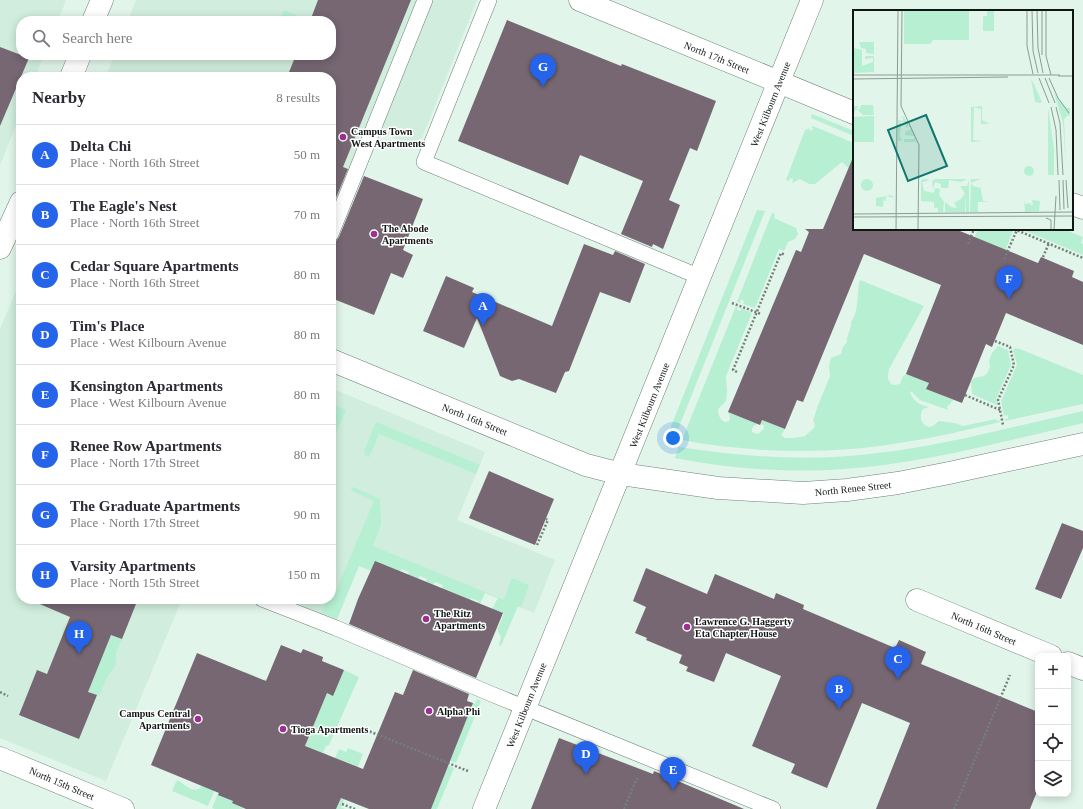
<!DOCTYPE html>
<meta charset="utf-8">
<style>
:root{--surface:#fff;--page:#f2f2f3;--text:#2b2b33;--muted:#7c7c81;--line:#e1e1e2;--accent:#2563eb}
body{margin:0;font-family:"Times New Roman",serif;background:var(--page);color:var(--text)}
.controls{position:absolute;right:12px;bottom:12px;display:grid;overflow:hidden;border-radius:8px;box-shadow:0 2px 10px #0003}
.controls button{width:36px;height:36px;display:grid;place-items:center;padding:0;border:0;border-bottom:1px solid var(--line);background:var(--surface);color:var(--text);font:20px sans-serif}
.you{position:absolute;left:673px;top:438px;width:14px;height:14px;margin:-10px;border:3px solid #fff;border-radius:50%;background:#1a73e8;box-shadow:0 0 0 6px #1a73e833}
.badge{display:grid;place-items:center;width:26px;height:26px;border-radius:50%;background:var(--accent);color:#fff;font-size:13px;font-weight:700}
.pin{position:absolute;translate:-50% -33px;filter:drop-shadow(0 1px 2px #0008)}
.pin::after{content:'';position:absolute;top:21px;width:14px;height:12px;background:inherit;clip-path:polygon(0 0,100% 0,50% 100%)}
.list{margin:0;padding:0;list-style:none}
h2{display:flex;justify-content:space-between;align-items:center;height:52px;margin:0;padding:0 16px;font-size:17px}
h2 small{font-size:13px;font-weight:400;color:var(--muted)}
.list li{display:grid;grid-template-columns:26px 1fr auto;gap:12px;align-items:center;box-sizing:border-box;height:60px;padding:0 16px;border-top:1px solid var(--line)}
.list b{display:block;font-size:15px;white-space:nowrap}
.list p{margin:0;font-size:13px;white-space:nowrap;color:var(--muted)}
.list em{font-size:13px;font-style:normal;color:var(--muted)}
.icon{flex:none;width:22px;height:22px;fill:none;stroke:currentColor;stroke-width:2;stroke-linecap:round;stroke-linejoin:round}
.map{position:relative;flex:none;width:1083px;height:809px;overflow:hidden}
.search{position:absolute;background:var(--surface);box-shadow:0 2px 10px #0003;left:16px;top:16px;width:320px;height:44px;display:flex;align-items:center;gap:10px;box-sizing:border-box;padding:0 14px;border-radius:16px;color:var(--muted);font-size:15px}
.panel{position:absolute;background:var(--surface);box-shadow:0 2px 10px #0003;left:16px;top:72px;width:320px;height:532px;border-radius:16px}
.map>svg:first-child{display:block}
.built{fill:#d0eddd}
.green{fill:#b7efd2}
.building{fill:#766773}
.lines{fill:none;stroke-linecap:round;stroke-linejoin:round}
.lane-casing{stroke:#6e8177;stroke-width:16}
.street-casing{stroke:#6e8177;stroke-width:23}
.secondary-casing{stroke:#6e8177;stroke-width:23}
.path{stroke:#738079;stroke-width:2.5;stroke-dasharray:2 2;stroke-linecap:butt}
.lane{stroke:#fff;stroke-width:15}
.street{stroke:#fff;stroke-width:22}
.secondary{stroke:#fff;stroke-width:22}
.poi-dot{fill:#9c2f8f;stroke:#fff;stroke-width:1.5}
.labels{text-anchor:middle;stroke-width:3;stroke-linejoin:round;paint-order:stroke}
.street-label{font-size:10px;fill:#101713;stroke:#fff}
.poi-label{font-size:10px;font-weight:bold;fill:#101713;stroke:#fff;text-anchor:start}
.inset-road{fill:none;stroke:#8d9c94;stroke-width:1}
.view{fill:#0f766e;fill-opacity:0.15;stroke:#0f766e;stroke-width:2}
.inset-edge{fill:none;stroke:#101713;stroke-width:2}
</style>
<div class="map">
<svg width="1083" height="809" viewBox="0 0 1083 809">
<rect width="100%" height="100%" fill="#e1f5ea"/>
<path class="built" d="M0,0H66L58,21H21V55H44L35,77H21V113L0,165Z
M136,0H477L418,148L380,132L331,252V77H106L114,55H331V21H128Z
M21,279V599H182L106,781L0,738V329Z
M331,388L485,452L457,520L555,560L534,613L367,545L337,619L285,599H331Z"/>
<path class="green" d="M284,10L307,20V21H279Z
M812,114L854,131V136L811,118Z
M813,126L854,143V173L842,162L815,184H809L800,179L792,183L793,179L790,178L789,181L786,180L805,130L810,128L809,130L812,131L813,128L811,127Z
M757,210L765,211L675,437L668,434Z
M772,213L775,214L774,218L796,228L798,234L795,239L788,242L784,251L779,249L755,308L743,304L744,301L741,299L740,303L737,302Z
M978,229H1007L1013,231L1003,256L972,243Z
M1021,229H1063L1083,237L1081,243L1083,244V255Z
M860,280L924,306L889,369L888,375V379L891,384L895,385L900,384L903,376L906,374L929,383L927,389L953,400L949,405L947,406L948,410L920,400L911,391L910,393C914,402 920,405 929,407L923,409C919,416 920,424 929,427L933,426L939,421L954,423L963,426L996,419V421L999,420L1000,422C967,430 933,438 899,443C828,455 753,453 682,440L736,306L738,307L737,310L740,311L741,308L752,313L726,376L727,392L726,401L718,409C718,415 720,420 725,422L729,421L730,418L728,412L757,424C754,426 751,428 752,432L758,434L764,429V426L762,424L760,425L762,420L785,429L781,435L785,438H795L805,436L814,428L815,424L813,421L817,408L830,376L829,366L831,358L841,354L843,347L847,342C846,335 852,329 851,322C860,310 856,293 860,280Z
M998,346L1008,350L1011,365L996,399L997,405L972,394L971,381C979,372 984,383 990,367L989,361L992,353Z
M1015,348L1020,349L1083,375V404L1005,421V419H1008V415L1004,416L1001,401L1017,365L1013,350Z
M331,403L346,410L334,437L331,441V428L335,417L331,415Z
M1083,411V423C1006,441 923,464 844,469C788,473 730,469 675,458L679,447C745,457 812,462 878,453C947,445 1015,426 1083,411Z
M376,422L480,465L476,474L379,434L370,455L369,457L366,456L364,451Z
M353,487L380,499L381,524L373,546L504,600L511,579H515L529,585L521,607L518,606L501,646L499,645L501,637L497,630L504,614L492,609L498,598L485,593L480,604L478,603V601L471,598V600L442,589L443,585L435,582L433,585L426,582L427,579L420,576L418,579L408,575L409,572L402,569L400,572L371,571L359,566L337,619L321,613L327,599H331V592L335,593L374,501L352,491L351,489Z
M111,635L122,639L116,652V664L108,676L99,696L88,692Z
M344,670L359,677L329,745L326,746L323,752L328,755L306,809H287L289,786L327,693L333,695Z
M245,672L261,679L208,806L172,791L177,780C184,783 191,794 200,788L203,782L202,779Z
M276,674L232,803L244,809H215L212,808L264,680Z
M477,699L481,701L456,763L441,757L452,756L467,716L469,717L473,707L471,706L473,703L475,704Z
M348,748L363,754L341,807L345,809H336L354,765L335,758L339,749L346,752Z
M439,762L454,768L437,809H429Z"/>
<path class="building" d="M318,0H411L343,167L348,169L331,210V77H287L296,55H331V21H310Z
M507,20L621,66L622,64L716,101L697,151L690,148L669,200L680,205L663,249L653,244L652,247L621,234L643,181L580,155L568,185L458,141Z
M0,47L29,58L0,126Z
M854,155V229H955L1038,263L1041,257L1074,271L1072,277L1083,282V345L1006,313L992,347L986,344L962,403L926,389L929,383L906,374L941,285L864,254L803,402L797,400L785,429L762,420L760,425L728,412L796,250L801,252L809,232L805,229H823Z
M364,176L423,199L403,250L413,255L403,278L391,273L374,315L331,298V243L336,241L339,237Z
M584,244L613,255L615,251L645,264L630,303L600,292L569,371L565,372L556,393L519,379L512,381L500,376L477,318L464,348L423,331L446,276L474,288L472,292L552,326Z
M489,471L554,499L535,545L469,518Z
M1062,523L1083,531V548L1061,599L1035,589Z
M375,561L503,613L476,678L349,624L358,599Z
M646,568L707,594L715,574L774,599L776,593L804,605L803,609L895,648L899,640L926,652L921,664L1038,712V789L1030,809H876L910,723L862,703L827,788L791,773L795,764L752,746L781,676L726,653L714,682L686,671L688,667L679,663L682,655L646,640L647,638L635,633L646,607L633,601Z
M28,599H138L122,639L111,635L88,692L97,695L79,739L19,715L37,670L47,674L70,617Z
M281,645L301,653L303,649L323,657L322,661L344,670L333,696L327,693L305,746L363,769L395,692L403,695L413,670L469,694L467,701L473,703L431,809H369L341,798L336,809H246L232,803L233,801L218,795L219,793L151,765L197,653L266,681Z
M559,738L653,774L654,771L744,809H531Z"/>
<g class="lines">
<defs>
<path id="lane" d="M489,0L424,162L700,277
M331,234L425,0
M262,599L336,628L489,693L773,809"/>
<path id="street" d="M917,600L1051,656
M1068,663L1083,669
M0,758L123,809
M484,809L812,0"/>
<path id="secondary" d="M580,0L854,113
M93,21L102,0
M71,77L80,55
M1072,204L1083,208
M0,248L21,202
M331,360L586,465L621,474L718,488L803,493L847,490L898,483L949,473L1083,444"/>
</defs>
<use href="#lane" class="lane-casing"/>
<use href="#street" class="street-casing"/>
<use href="#secondary" class="secondary-casing"/>
<path class="path" d="M1014,229L1083,258
M968,244L974,229
M1043,257L1049,243
M1004,259L1017,230
M732,303L761,314
M995,341L1010,347L1014,365L998,400L1003,425
M737,372L733,370L781,253L785,255
M965,395L1000,410
M537,545L548,520L546,519
M0,692L8,696
M366,730L468,771
M342,804L355,809
M624,809L637,778
M954,809L1010,675"/>
<use href="#lane" class="lane"/>
<use href="#street" class="street"/>
<use href="#secondary" class="secondary"/>
</g>
<g class="poi-dot">
<circle cx="343" cy="137" r="4"/>
<circle cx="374" cy="234" r="4"/>
<circle cx="426" cy="619" r="4"/>
<circle cx="687" cy="627" r="4"/>
<circle cx="429" cy="711" r="4"/>
<circle cx="198" cy="719" r="4"/>
<circle cx="283" cy="729" r="4"/>
</g>
<g class="labels">
<g class="street-label">
<text transform="translate(717 57) rotate(22)" y="4">North 17th Street</text>
<text transform="translate(770 104) rotate(-68)" y="4">West Kilbourn Avenue</text>
<text transform="translate(649 405) rotate(-68)" y="4">West Kilbourn Avenue</text>
<text transform="translate(475 419) rotate(22)" y="4">North 16th Street</text>
<text transform="translate(853 488) rotate(-6)" y="4">North Renee Street</text>
<text transform="translate(984 628) rotate(23)" y="4">North 16th Street</text>
<text transform="translate(526 705) rotate(-68)" y="4">West Kilbourn Avenue</text>
<text transform="translate(62 783) rotate(23)" y="4">North 15th Street</text>
</g>
<g class="poi-label">
<text x="351" y="135">Campus Town<tspan x="351" dy="12">West Apartments</tspan></text>
<text x="382" y="232">The Abode<tspan x="382" dy="12">Apartments</tspan></text>
<text x="434" y="617">The Ritz<tspan x="434" dy="12">Apartments</tspan></text>
<text x="695" y="625">Lawrence G. Haggerty<tspan x="695" dy="12">Eta Chapter House</tspan></text>
<text x="437" y="715">Alpha Phi</text>
<text x="190" y="717" text-anchor="end">Campus Central<tspan x="190" dy="12">Apartments</tspan></text>
<text x="291" y="733">Tioga Apartments</text>
</g>
</g>
<g transform="translate(853 10)">
<rect width="220" height="220" fill="#e1f5ea"/>
<path d="M51,0H116V30H80L77,34H51ZM134,0H141V21H130V6H134ZM6,32H21V44L13,43V39L8,38ZM0,38L9,40V56L20,52V48L12,49V46H21V62L0,63ZM178,68L189,92L187,93L182,92ZM201,83L213,98H217V106L215,105L211,109L213,157L210,113ZM8,95H20L21,105H10L5,100H2L1,105V97L2,96H6L3,99H7ZM129,96V110L137,114H128V99L121,97L120,130L129,131L118,132V97ZM195,97L201,139V165H195ZM21,106V132H1V107ZM50,106L60,121L63,132H51V129H61V126L52,125V122L58,119L56,116L53,118L52,112H48L47,126L49,131H45V110L50,111V107L46,109ZM171 161a5 5 0 1 1 10 0a5 5 0 1 1-10 0ZM8 175a6 6 0 1 1 12 0a6 6 0 1 1-12 0ZM70,169L77,170L69,172L71,181L81,183L82,178L87,179L86,185L91,192L90,202H85V198H81V192L68,191V171ZM82,169H114L108,172L96,170L95,178H88V174L82,172L80,179L79,171ZM118,169H127L118,173L120,176L127,178V175L130,191L136,192H125V202H117ZM116,170V202H113V185L112,202H92V192L98,197L104,198L101,193L108,189L112,183L107,176H114ZM38,185L42,188L33,186V191H32L31,187L30,197L23,196V188ZM171,187L172,194L179,193L177,195H180L179,190L187,191L186,201L172,202Z" fill="#b7efd2"/>
<path class="inset-road" d="M49,0L48,96L66,135L65,220M174,0V36L180,64M179,0L180,41L185,63M184,0L185,38L190,63M189,0V45M193,0V46L198,65M0,65H207M205,66H220M186,68L196,93M192,68L202,93M196,68L205,88L216,103M0,69L155,67M198,97L203,120L205,165M203,97L207,113L210,165M206,170L207,200M210,170L211,199M213,170L215,198M0,204L220,202M0,207L220,206M193,208L198,210V219M43,220L45,0M201,220L203,186"/>
<path class="view" d="M73,105L94,156L55,171L35,120Z"/>
<rect width="220" height="220" class="inset-edge"/>
</g>
</svg>
<div class="controls">
<button>+</button>
<button>−</button>
<button><svg class="icon" aria-label="locate" viewBox="0 0 24 24"><circle cx="12" cy="12" r="6"/><path d="M12 2v4M12 18v4M2 12h4M18 12h4"/></svg></button>
<button><svg class="icon" aria-label="layers" viewBox="0 0 24 24"><path d="M12 4l9 5-9 5-9-5zM3 14l9 5 9-5"/></svg></button>
</div>
<div class="you"></div>
<div class="pin badge" style="left:483px;top:326px">A</div>
<div class="pin badge" style="left:839px;top:709px">B</div>
<div class="pin badge" style="left:898px;top:679px">C</div>
<div class="pin badge" style="left:586px;top:774px">D</div>
<div class="pin badge" style="left:673px;top:790px">E</div>
<div class="pin badge" style="left:1009px;top:299px">F</div>
<div class="pin badge" style="left:543px;top:87px">G</div>
<div class="pin badge" style="left:79px;top:654px">H</div>
<div class="search"><svg class="icon" aria-label="search" viewBox="0 0 24 24"><circle cx="10" cy="10" r="6"/><path d="M15 15l6 6"/></svg>Search here</div>
<section class="panel">
<h2>Nearby<small>8 results</small></h2>
<ul class="list">
<li><span class="badge">A</span><div><b>Delta Chi</b><p>Place · North 16th Street</p></div><em>50 m</em></li>
<li><span class="badge">B</span><div><b>The Eagle's Nest</b><p>Place · North 16th Street</p></div><em>70 m</em></li>
<li><span class="badge">C</span><div><b>Cedar Square Apartments</b><p>Place · North 16th Street</p></div><em>80 m</em></li>
<li><span class="badge">D</span><div><b>Tim's Place</b><p>Place · West Kilbourn Avenue</p></div><em>80 m</em></li>
<li><span class="badge">E</span><div><b>Kensington Apartments</b><p>Place · West Kilbourn Avenue</p></div><em>80 m</em></li>
<li><span class="badge">F</span><div><b>Renee Row Apartments</b><p>Place · North 17th Street</p></div><em>80 m</em></li>
<li><span class="badge">G</span><div><b>The Graduate Apartments</b><p>Place · North 17th Street</p></div><em>90 m</em></li>
<li><span class="badge">H</span><div><b>Varsity Apartments</b><p>Place · North 15th Street</p></div><em>150 m</em></li>
</ul>
</section>
</div>
